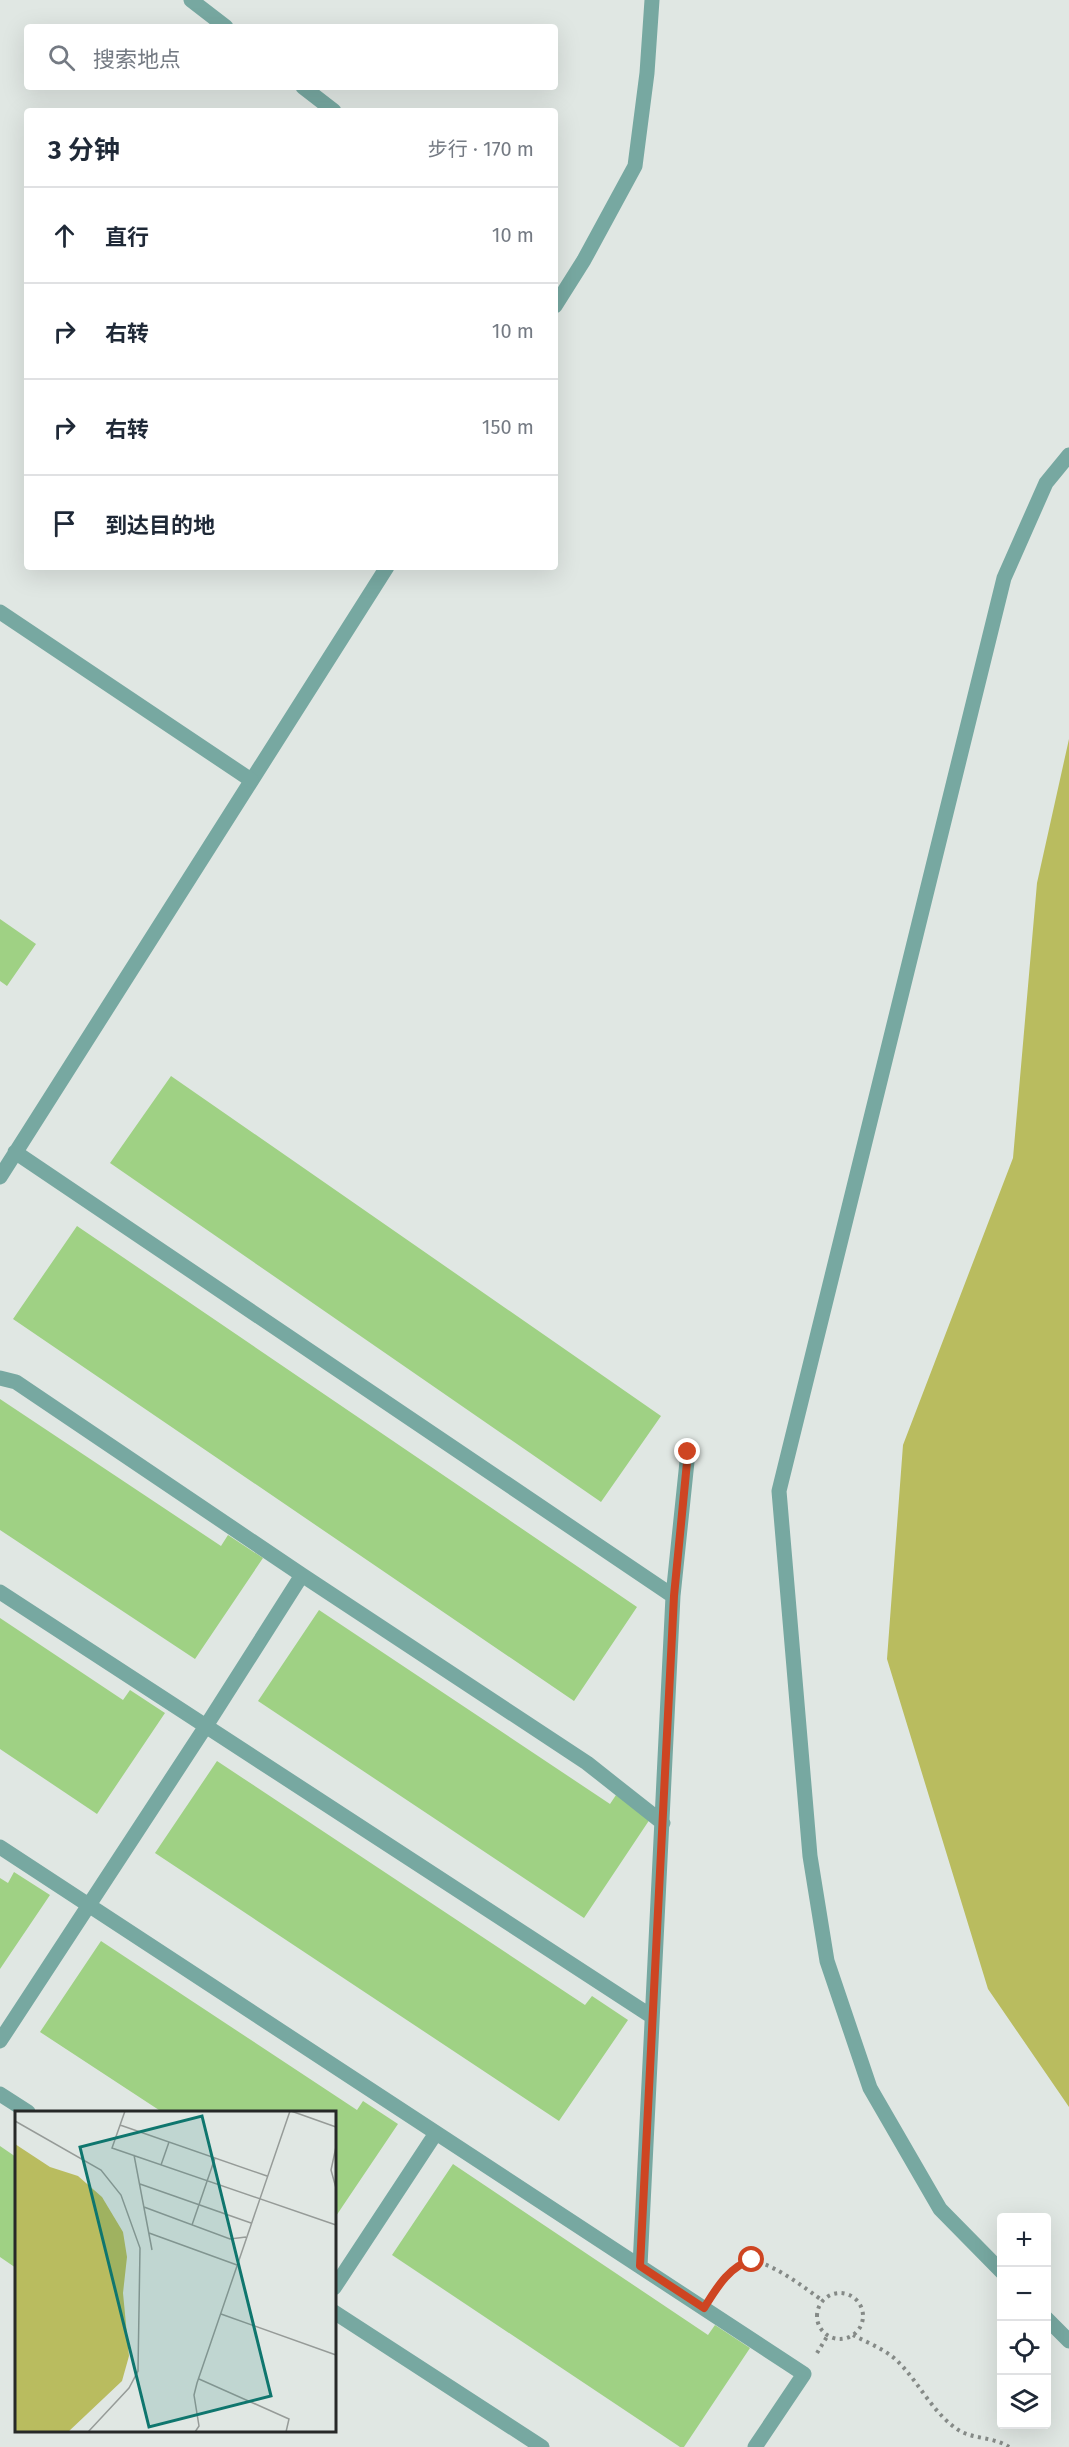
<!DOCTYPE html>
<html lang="zh">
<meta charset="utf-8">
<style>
:root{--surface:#fff;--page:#f2f2f3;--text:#1f2937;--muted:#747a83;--line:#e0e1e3}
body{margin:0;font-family:"Fira Sans","Noto Sans SC",sans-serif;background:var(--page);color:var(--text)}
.controls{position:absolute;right:18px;bottom:18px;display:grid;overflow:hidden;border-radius:6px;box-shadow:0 6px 24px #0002}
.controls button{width:54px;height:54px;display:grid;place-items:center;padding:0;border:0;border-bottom:2px solid var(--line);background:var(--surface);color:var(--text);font:30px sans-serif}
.stop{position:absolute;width:18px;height:18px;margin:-14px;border:4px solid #ce4522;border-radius:50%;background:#fff}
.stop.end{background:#ce4522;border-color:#fff;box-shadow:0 2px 6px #0008}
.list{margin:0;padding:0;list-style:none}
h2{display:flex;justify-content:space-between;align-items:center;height:78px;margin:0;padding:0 24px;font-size:26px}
h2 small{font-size:20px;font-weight:400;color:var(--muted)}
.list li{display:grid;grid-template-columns:39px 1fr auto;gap:18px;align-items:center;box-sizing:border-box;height:96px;padding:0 24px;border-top:2px solid var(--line)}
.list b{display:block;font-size:22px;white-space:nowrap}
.list em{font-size:20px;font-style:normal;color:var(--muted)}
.icon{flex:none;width:33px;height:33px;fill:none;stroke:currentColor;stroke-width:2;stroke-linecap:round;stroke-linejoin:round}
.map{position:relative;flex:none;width:1069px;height:2447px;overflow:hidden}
.search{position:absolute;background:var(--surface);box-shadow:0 6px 24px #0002;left:24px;top:24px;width:534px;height:66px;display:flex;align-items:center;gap:15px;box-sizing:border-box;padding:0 21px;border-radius:6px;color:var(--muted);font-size:22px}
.panel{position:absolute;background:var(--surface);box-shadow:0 6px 24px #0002;left:24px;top:108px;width:534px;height:462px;border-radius:6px}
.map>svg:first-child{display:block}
.forest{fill:#b9bc5f}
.building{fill:#9fd184}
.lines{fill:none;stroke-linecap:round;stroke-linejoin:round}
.path{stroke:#858a87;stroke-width:4;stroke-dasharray:3 4.5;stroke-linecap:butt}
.service{stroke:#77a8a1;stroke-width:15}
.minor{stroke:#77a8a1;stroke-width:15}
.route{stroke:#ce4522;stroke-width:8}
.inset-road{fill:none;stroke:#969b98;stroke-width:1.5}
.view{fill:#0f766e;fill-opacity:0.15;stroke:#0f766e;stroke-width:3}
.inset-edge{fill:none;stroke:#272928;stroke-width:3}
</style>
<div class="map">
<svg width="1069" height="2447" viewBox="0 0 1069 2447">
<rect width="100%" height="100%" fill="#e0e7e3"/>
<path class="forest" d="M1069,739V2107L988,1989L887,1659L903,1445L1013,1158L1037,883Z"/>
<path class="building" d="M0,919L36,944L7,986L0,981Z
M171,1076L661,1416L601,1502L110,1163Z
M77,1226L637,1607L574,1701L13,1319Z
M0,1399L221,1546L228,1535L263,1558L195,1659L0,1530Z
M319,1610L610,1804L616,1795L650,1819L584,1918L258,1701Z
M0,1618L123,1700L130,1690L165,1713L97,1814L0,1749Z
M217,1761L585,2005L592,1996L628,2020L559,2121L155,1853Z
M14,1872L50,1895L0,1969V1878L8,1883Z
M101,1941L357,2110L363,2101L398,2124L334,2219V2112H162L40,2032Z
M0,2146L16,2157V2268L0,2257Z
M453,2164L708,2335L715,2325L750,2348L684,2447H680L392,2255Z"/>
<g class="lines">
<path class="path" d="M717,2288C725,2278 733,2267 745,2262C763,2255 808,2290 823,2301
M817 2316a23 23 0 1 1 46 0a23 23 0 1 1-46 0Z
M853,2335C866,2342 882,2348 894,2358C918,2379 932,2414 960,2431C974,2439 994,2437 1009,2447
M817,2353L828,2335"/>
<path class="service" d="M191,0L226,27
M303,87L334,111
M555,306L584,260L635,166L647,73L652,0
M15,1152L673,1596
M0,1177L387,567
M0,1378L16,1382L302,1575L587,1763L663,1823
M0,1592L651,2016
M0,1847L804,2374L755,2447
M0,2041L206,1726L302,1575
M0,2094L28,2112
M640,2266L673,1596L688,1452
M1002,2272L940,2209L870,2088L827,1961L810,1856L779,1491L1004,578L1046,483L1069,455
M334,2288L436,2133
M334,2312L542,2447
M1046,2318L1069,2341"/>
<path class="minor" d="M0,612L251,780"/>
</g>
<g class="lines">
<path class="route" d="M688,1452L674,1596L640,2266L704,2308C716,2289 729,2266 752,2260"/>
</g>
<g transform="translate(15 2111)">
<rect width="321" height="321" fill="#e0e7e3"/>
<path d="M0,33L35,56L63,65L87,86L108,121L112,146L108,182L114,245L107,270L53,321H0Z" fill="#b9bc5f"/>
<path class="inset-road" d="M110,0L97,37L321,114M276,0L321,16M0,10L86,59L106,84L125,137L123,260L114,277L73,321M105,14L252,65M321,36L316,59L321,77M119,44L137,139M146,54L154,31M125,73L236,112M129,96L215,128L231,126M177,114L200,47M134,122L222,154M206,203L321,244M184,268L274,308L271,321M180,321L184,315L179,284L182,272L275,0"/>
<path class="view" d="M187,5L256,285L134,316L65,36Z"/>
<rect width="321" height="321" class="inset-edge"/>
</g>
</svg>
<div class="controls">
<button>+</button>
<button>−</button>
<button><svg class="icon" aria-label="locate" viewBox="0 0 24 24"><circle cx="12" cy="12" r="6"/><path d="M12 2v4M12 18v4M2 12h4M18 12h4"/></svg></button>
<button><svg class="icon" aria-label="layers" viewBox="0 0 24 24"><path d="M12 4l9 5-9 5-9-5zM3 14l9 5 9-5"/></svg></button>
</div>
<div class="stop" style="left:752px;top:2260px"></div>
<div class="stop end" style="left:688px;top:1452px"></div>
<div class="search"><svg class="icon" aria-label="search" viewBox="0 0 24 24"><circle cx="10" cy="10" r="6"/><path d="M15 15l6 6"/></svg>搜索地点</div>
<section class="panel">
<h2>3 分钟<small>步行 · 170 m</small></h2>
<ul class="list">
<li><svg class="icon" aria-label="ahead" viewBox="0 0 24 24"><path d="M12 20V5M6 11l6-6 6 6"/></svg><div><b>直行</b></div><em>10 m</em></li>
<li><svg class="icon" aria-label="right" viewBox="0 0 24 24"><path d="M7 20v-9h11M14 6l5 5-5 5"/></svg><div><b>右转</b></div><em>10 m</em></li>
<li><svg class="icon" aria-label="right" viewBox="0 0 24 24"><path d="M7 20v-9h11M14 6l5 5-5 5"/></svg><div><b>右转</b></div><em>150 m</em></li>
<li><svg class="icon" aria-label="arrive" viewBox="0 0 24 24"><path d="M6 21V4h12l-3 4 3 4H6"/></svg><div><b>到达目的地</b></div></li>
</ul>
</section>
</div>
